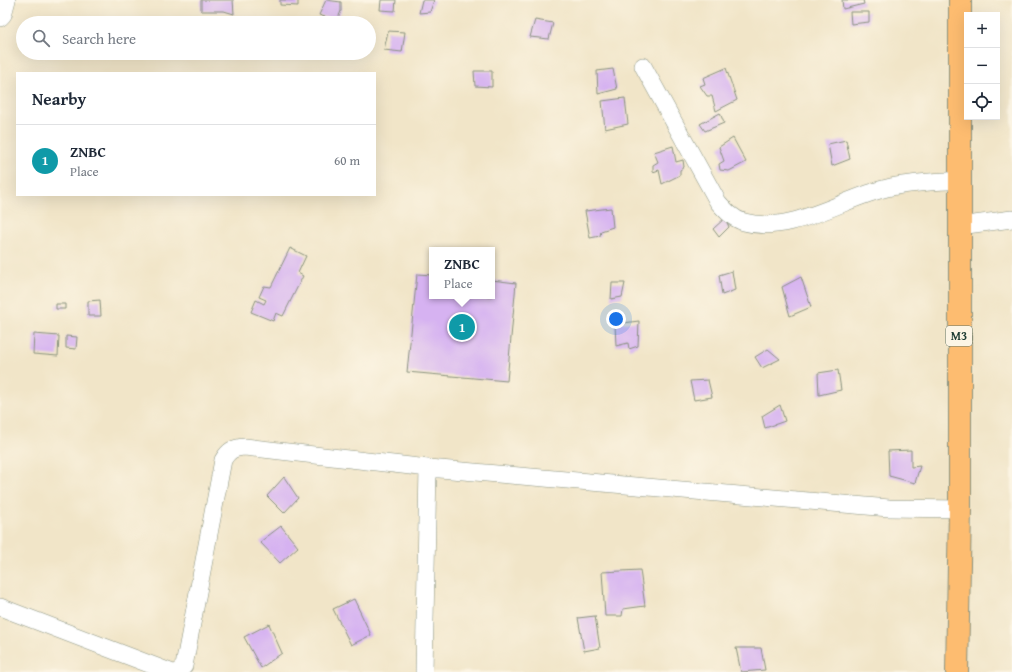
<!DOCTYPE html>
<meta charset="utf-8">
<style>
:root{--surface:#fff;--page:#f6f6f7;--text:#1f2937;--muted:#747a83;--line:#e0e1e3;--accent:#ea580c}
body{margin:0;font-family:"Gentium Book Plus",serif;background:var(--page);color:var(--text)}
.controls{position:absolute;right:12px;top:12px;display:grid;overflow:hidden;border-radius:0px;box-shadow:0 4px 16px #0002}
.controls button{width:36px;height:36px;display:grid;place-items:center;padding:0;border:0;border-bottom:1px solid var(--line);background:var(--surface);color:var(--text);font:20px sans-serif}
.you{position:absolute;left:616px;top:319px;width:14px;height:14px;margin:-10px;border:3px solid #fff;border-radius:50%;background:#1a73e8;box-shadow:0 0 0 6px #1a73e833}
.badge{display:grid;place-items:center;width:26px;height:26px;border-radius:50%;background:var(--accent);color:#fff;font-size:13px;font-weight:700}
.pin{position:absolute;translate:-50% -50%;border:2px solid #fff;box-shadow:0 1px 4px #0006}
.popup{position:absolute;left:429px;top:247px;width:66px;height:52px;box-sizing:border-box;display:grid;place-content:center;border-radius:0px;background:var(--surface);filter:drop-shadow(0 1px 3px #0005);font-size:13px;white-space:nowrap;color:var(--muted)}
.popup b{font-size:15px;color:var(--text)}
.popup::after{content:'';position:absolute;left:50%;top:100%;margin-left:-8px;border:8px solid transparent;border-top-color:var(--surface)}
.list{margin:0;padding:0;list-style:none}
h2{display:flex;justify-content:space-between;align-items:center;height:52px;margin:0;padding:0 16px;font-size:17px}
h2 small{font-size:13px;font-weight:400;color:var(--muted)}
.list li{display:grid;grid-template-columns:26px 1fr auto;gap:12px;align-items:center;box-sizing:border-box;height:72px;padding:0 16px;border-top:1px solid var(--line)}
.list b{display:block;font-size:15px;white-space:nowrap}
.list p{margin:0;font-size:13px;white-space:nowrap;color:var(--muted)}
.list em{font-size:13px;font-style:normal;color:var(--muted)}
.icon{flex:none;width:22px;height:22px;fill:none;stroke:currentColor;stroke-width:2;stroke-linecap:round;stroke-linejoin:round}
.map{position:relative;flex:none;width:1012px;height:672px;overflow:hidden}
.search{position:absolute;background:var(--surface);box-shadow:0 4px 16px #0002;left:16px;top:16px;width:360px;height:44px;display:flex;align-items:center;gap:10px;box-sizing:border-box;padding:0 14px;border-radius:22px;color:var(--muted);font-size:15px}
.panel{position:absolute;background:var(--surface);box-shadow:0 4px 16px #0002;left:16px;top:72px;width:360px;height:124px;border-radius:0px}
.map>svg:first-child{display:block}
.building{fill:#d6b2f1}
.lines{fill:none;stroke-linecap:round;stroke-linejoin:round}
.minor-casing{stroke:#88917e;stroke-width:18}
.major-casing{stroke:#88917e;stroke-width:24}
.minor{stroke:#fff;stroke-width:17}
.major{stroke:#fdbc6f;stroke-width:22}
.labels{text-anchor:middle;stroke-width:3;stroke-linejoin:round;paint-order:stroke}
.shield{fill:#fcf5e5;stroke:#617469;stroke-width:1}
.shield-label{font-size:12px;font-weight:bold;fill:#1f3d34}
</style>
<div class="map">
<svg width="1012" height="672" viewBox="0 0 1012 672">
<rect width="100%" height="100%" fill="#fcf5e5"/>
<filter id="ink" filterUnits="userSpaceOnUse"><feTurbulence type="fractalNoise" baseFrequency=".025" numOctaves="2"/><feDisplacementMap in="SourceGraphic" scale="8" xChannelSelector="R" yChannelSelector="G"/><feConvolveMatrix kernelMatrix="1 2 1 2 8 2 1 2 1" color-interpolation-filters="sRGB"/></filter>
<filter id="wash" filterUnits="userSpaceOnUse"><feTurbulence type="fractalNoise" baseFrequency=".012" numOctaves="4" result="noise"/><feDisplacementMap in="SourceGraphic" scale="16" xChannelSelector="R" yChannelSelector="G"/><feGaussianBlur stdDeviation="0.9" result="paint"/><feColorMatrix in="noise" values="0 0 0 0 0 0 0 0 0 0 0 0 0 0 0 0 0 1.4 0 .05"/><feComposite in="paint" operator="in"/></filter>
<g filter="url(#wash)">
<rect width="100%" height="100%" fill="#f1e5c8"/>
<g id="blocks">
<path class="building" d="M201,0H233L234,14L224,11H201Z
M280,0H298V6L280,5Z
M326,0L341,2V11L337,21L319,15Z
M381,0H396L395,11L380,10Z
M422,0H434L430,12L419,13Z
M842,0H863L864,4L843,9Z
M850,12H869V22L851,24Z
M535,20L553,23L549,39L530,37Z
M388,31L405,32L402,52L384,50Z
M726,68L737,100L716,111L712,96H707L700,86L705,84L703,78Z
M613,69L617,89L598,94L597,71Z
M474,71H492V87L475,86Z
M625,98L628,124L605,129L602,101Z
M720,113L724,123L705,131L700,124Z
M733,138L746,162L729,171L720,170L719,164L724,161L719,147Z
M846,140L850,159L832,166L828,144Z
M673,146L676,162L683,160L684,167L680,170V175L662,184L659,170L653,172V165L658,162L654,152Z
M611,208L613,227L601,231L600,236L590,238L585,211Z
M725,218L729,227L719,237L713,229Z
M290,248L306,256L298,273L303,276L283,316L276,313L273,321L251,312L256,300L264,304L266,300L259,297L264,286L271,287Z
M732,271L735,290L722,295L719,275Z
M417,274L432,275V296H492V280L516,283L507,381L407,372Z
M801,277L811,307L790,316L782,287Z
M612,283H625L622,297L611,299Z
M100,300L101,316H88V301Z
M56,304H65V309H56Z
M639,321L638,346L629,349L628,343L616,346L615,324Z
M34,334L59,336L58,356L33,354Z
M66,336L77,337L76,349L66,348Z
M768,349L780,359L762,368L755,357Z
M838,370L841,390L819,395L818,373Z
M708,380L712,397L694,400L690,381Z
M780,405L785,421L765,428L762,416Z
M911,450V467L920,466L915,483L889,476L888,451Z
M284,477L298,498L284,513L267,496Z
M281,526L298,547L280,563L260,542Z
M640,570L645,606L623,609L622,616H605L602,572Z
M354,599L371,635L351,645L333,609Z
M595,616L600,648L584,651L578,618Z
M269,624L282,653L261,668L244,637Z
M736,648H761L765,670L741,672Z"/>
</g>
</g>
<g filter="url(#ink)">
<use href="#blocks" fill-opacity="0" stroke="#88917e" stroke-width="1"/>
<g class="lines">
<defs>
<path id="minor" d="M0,18L3,15L7,0
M643,66L718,202C725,210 733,219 744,222C791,235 843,198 887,188C911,182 937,182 960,180
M959,226L1012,219
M0,607L170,672
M178,672L184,666L223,460C229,450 233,448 245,447L428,468L889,508L960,509
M424,672L428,468"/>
<path id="major" d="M957,672L960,509V0"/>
</defs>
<use href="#minor" class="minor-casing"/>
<use href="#major" class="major-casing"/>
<use href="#minor" class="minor"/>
<use href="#major" class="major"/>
</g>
</g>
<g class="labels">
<rect class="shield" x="946" y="326" width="26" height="20" rx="3"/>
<g class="shield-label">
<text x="959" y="340">M3</text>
</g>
</g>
</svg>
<div class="controls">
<button>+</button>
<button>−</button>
<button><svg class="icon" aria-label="locate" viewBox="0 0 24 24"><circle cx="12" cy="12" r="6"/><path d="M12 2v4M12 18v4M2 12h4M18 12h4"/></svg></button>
</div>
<div class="you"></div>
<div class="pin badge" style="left:462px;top:327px;background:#0f9aa8">1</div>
<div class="popup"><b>ZNBC</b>Place</div>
<div class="search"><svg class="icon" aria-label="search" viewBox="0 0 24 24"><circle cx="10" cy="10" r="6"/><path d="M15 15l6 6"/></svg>Search here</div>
<section class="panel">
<h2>Nearby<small></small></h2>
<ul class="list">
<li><span class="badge" style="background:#0f9aa8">1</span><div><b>ZNBC</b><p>Place</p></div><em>60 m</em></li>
</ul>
</section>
</div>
